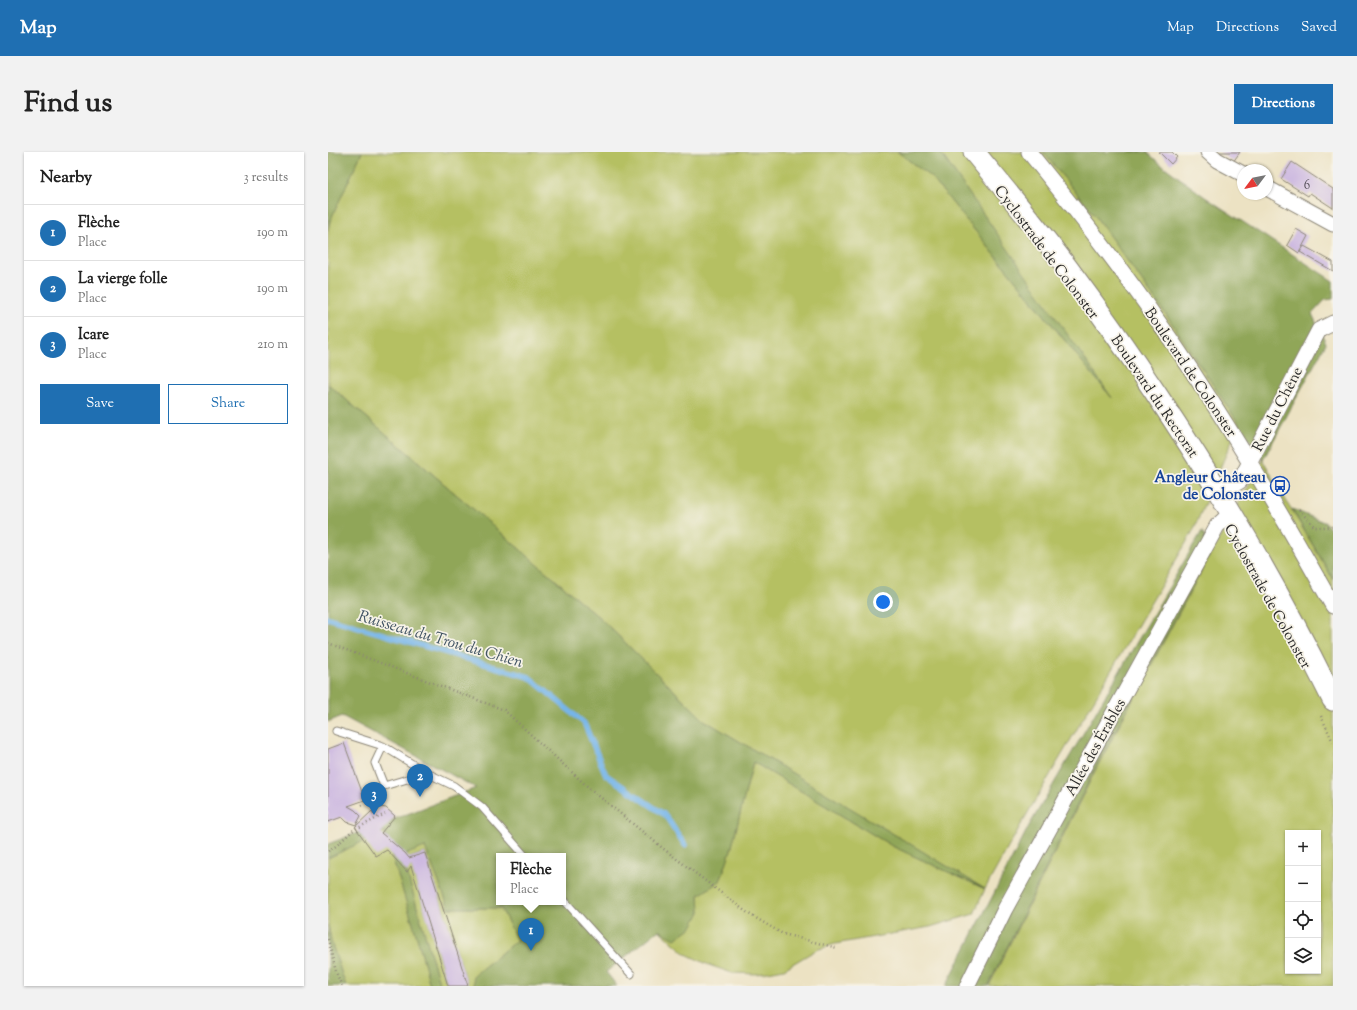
<!DOCTYPE html>
<meta charset="utf-8">
<style>
:root{--surface:#fff;--page:#f2f2f2;--text:#222;--muted:#767676;--line:#e0e0e0;--accent:#1f6fb2}
body{margin:0;font-family:"Sorts Mill Goudy",serif;background:var(--page);color:var(--text)}
.controls{position:absolute;right:12px;bottom:12px;display:grid;overflow:hidden;border-radius:0px;box-shadow:0 1px 3px #0004}
.controls button{width:36px;height:36px;display:grid;place-items:center;padding:0;border:0;border-bottom:1px solid var(--line);background:var(--surface);color:var(--text);font:20px sans-serif}
.compass{position:absolute;left:909px;top:12px;width:36px;height:36px;border-radius:50%;background:var(--surface);box-shadow:0 1px 3px #0004;rotate:238deg}
.you{position:absolute;left:555px;top:450px;width:14px;height:14px;margin:-10px;border:3px solid #fff;border-radius:50%;background:#1a73e8;box-shadow:0 0 0 6px #1a73e833}
.badge{display:grid;place-items:center;width:26px;height:26px;border-radius:50%;background:var(--accent);color:#fff;font-size:13px;font-weight:700}
.pin{position:absolute;translate:-50% -33px;filter:drop-shadow(0 1px 2px #0008)}
.pin::after{content:'';position:absolute;top:21px;width:14px;height:12px;background:inherit;clip-path:polygon(0 0,100% 0,50% 100%)}
.popup{position:absolute;left:168px;top:701px;width:70px;height:52px;box-sizing:border-box;display:grid;place-content:center;border-radius:0px;background:var(--surface);filter:drop-shadow(0 1px 3px #0005);font-size:13px;white-space:nowrap;color:var(--muted)}
.popup b{font-size:15px;color:var(--text)}
.popup::after{content:'';position:absolute;left:50%;top:100%;margin-left:-8px;border:8px solid transparent;border-top-color:var(--surface)}
.list{margin:0;padding:0;list-style:none}
h2{display:flex;justify-content:space-between;align-items:center;height:52px;margin:0;padding:0 16px;font-size:17px}
h2 small{font-size:13px;font-weight:400;color:var(--muted)}
.list li{display:grid;grid-template-columns:26px 1fr auto;gap:12px;align-items:center;box-sizing:border-box;height:56px;padding:0 16px;border-top:1px solid var(--line)}
.list b{display:block;font-size:15px;white-space:nowrap}
.list p{margin:0;font-size:13px;white-space:nowrap;color:var(--muted)}
.list em{font-size:13px;font-style:normal;color:var(--muted)}
.actions{display:flex;gap:8px;padding:12px 16px}
.actions a{flex:1;padding:9px 0;border:1px solid var(--accent);border-radius:0px;text-align:center;font-size:14px;color:var(--accent)}
.actions .main{background:var(--accent);color:#fff}
.icon{flex:none;width:22px;height:22px;fill:none;stroke:currentColor;stroke-width:2;stroke-linecap:round;stroke-linejoin:round}
.map{position:relative;flex:none;width:1005px;height:834px;overflow:hidden;border-radius:0px}
header{display:flex;align-items:center;gap:24px;box-sizing:border-box;height:56px;padding:0 20px;background:var(--accent);color:#fff}
header strong{font-size:19px}
nav{display:flex;gap:22px;margin-inline-start:auto;font-size:14px}
.intro{display:flex;align-items:center;justify-content:space-between;box-sizing:border-box;height:96px;padding:0 24px}
h1{margin:0;font-size:28px}
.button{padding:10px 18px;border-radius:0px;background:var(--accent);color:#fff;font-size:14px;font-weight:700}
main{display:flex;gap:24px;padding:0 24px}
aside{flex:1;background:var(--surface);border-radius:0px;box-shadow:0 1px 3px #0004}
.map>svg:first-child{display:block}
.green{fill:#b5c062;stroke:#707646;fill-rule:evenodd}
.forest{fill:#90a658;stroke:#5e6842;fill-rule:evenodd}
.lines{fill:none;stroke-linecap:round;stroke-linejoin:round}
.stream{stroke:#76b5e9;stroke-width:5.5}
.building{fill:#cab5e0}
.service-casing{stroke:#8c8677;stroke-width:9}
.minor-casing{stroke:#8c8677;stroke-width:17}
.secondary-casing{stroke:#8c8677;stroke-width:23}
.path{stroke:#8c8677;stroke-width:2.5;stroke-dasharray:1 3;stroke-linecap:butt}
.service{stroke:#fff;stroke-width:7}
.minor{stroke:#fff;stroke-width:15}
.secondary{stroke:#fff;stroke-width:21}
.labels{text-anchor:middle;stroke-width:3.5;stroke-linejoin:round;paint-order:stroke}
.number-label{font-size:13px;fill:#534e58}
.street-label{font-size:15px;fill:#2b2b2b;stroke:#f7f3e8}
.transit-label{font-size:15px;font-weight:bold;fill:#164399;stroke:#f7f3e8;text-anchor:end}
.water-label{font-size:16px;font-style:italic;fill:#425464;stroke:#f7f3e8}
</style>
<header>
<strong>Map</strong>
<nav><a>Map</a><a>Directions</a><a>Saved</a></nav>
</header>
<div class="intro"><h1>Find us</h1><a class="button">Directions</a></div>
<main>
<aside>
<h2>Nearby<small>3 results</small></h2>
<ul class="list">
<li><span class="badge">1</span><div><b>Flèche</b><p>Place</p></div><em>190 m</em></li>
<li><span class="badge">2</span><div><b>La vierge folle</b><p>Place</p></div><em>190 m</em></li>
<li><span class="badge">3</span><div><b>Icare</b><p>Place</p></div><em>210 m</em></li>
</ul>
<div class="actions"><a class="main">Save</a><a>Share</a></div>
</aside>
<div class="map">
<svg width="1005" height="834" viewBox="0 0 1005 834">
<rect width="100%" height="100%" fill="#f7f3e8"/>
<filter id="ink" filterUnits="userSpaceOnUse"><feTurbulence type="fractalNoise" baseFrequency=".025" numOctaves="2"/><feDisplacementMap in="SourceGraphic" scale="8" xChannelSelector="R" yChannelSelector="G"/><feConvolveMatrix kernelMatrix="1 2 1 2 8 2 1 2 1" color-interpolation-filters="sRGB"/></filter>
<filter id="wash" filterUnits="userSpaceOnUse"><feTurbulence type="fractalNoise" baseFrequency=".012" numOctaves="4" result="noise"/><feDisplacementMap in="SourceGraphic" scale="16" xChannelSelector="R" yChannelSelector="G"/><feGaussianBlur stdDeviation="0.9" result="paint"/><feColorMatrix in="noise" values="0 0 0 0 0 0 0 0 0 0 0 0 0 0 0 0 0 1.4 0 .05"/><feComposite in="paint" operator="in"/></filter>
<g filter="url(#wash)">
<rect width="100%" height="100%" fill="#ece2c3"/>
<path class="green" d="M34,0H570L604,26L779,240L612,0H715L768,65L839,164L911,272L865,379L695,669L657,737L646,762L602,775L507,792L488,798L456,817L429,822L404,821L381,813L358,802L331,778L372,760L371,743L392,729L403,698L425,610L564,694L653,735L376,568L274,468L0,232V78L2,69Z
M935,308L950,335L1005,427V834H661L769,615L883,401ZM960,681H990V819H960Z
M57,679C71,731 90,782 102,834H18L4,793L0,773V706Z
M97,694L121,756H173L189,788L145,824L146,834H140L97,701L81,706L120,834H112L74,704Z"/>
<path class="forest" d="M0,0H34L2,69L0,78Z
M570,0H612L784,246L604,26Z
M715,0H819L830,10L877,45L1005,129V147L997,148L984,162L998,191L935,308L839,164L768,65Z
M0,232L274,468L376,568L657,737L564,694L425,610L403,698L392,729L371,743L372,760L364,775L347,787L331,778L278,820L289,834H146L145,824L189,788L173,756H121L97,695L74,704L112,834H102C90,782 71,731 57,679L0,706V692L148,636L14,564L0,570ZM171,704H235V750H171Z
M964,357L998,371L1005,382V427Z
M874,379L883,399L768,615L660,834H618L701,674Z
M0,773L4,793L18,834H0Z"/>
<g class="lines">
<path class="stream" d="M0,466L201,525L256,571L278,623L337,663L357,693"/>
</g>
<g id="blocks">
<path class="building" d="M831,0H844L849,5L843,12Z
M891,0H912L905,10Z
M964,10L1005,37V56L982,41L980,44L953,27Z
M968,77L980,84L971,101L959,93Z
M976,94L1005,110V119L972,100Z
M16,591L37,648L20,654L27,658L33,664L28,673L19,670L14,665L0,670V597Z
M52,655L58,656L67,664L53,681L77,701L81,706L97,701L140,834H120L83,714L79,720L59,698L48,704L27,675L44,659L46,663Z"/>
</g>
</g>
<g filter="url(#ink)">
<use href="#blocks" fill-opacity="0" stroke="#8c8677" stroke-width="1"/>
<g class="lines">
<defs>
<path id="service" d="M8,579L55,594L99,621L126,634L154,655L197,704
M55,594L47,611L56,634L99,621
M235,747L303,822"/>
<path id="minor" d="M701,0C762,75 821,152 873,233C920,305 963,379 1005,454
M880,0L889,8L915,22
M939,36L1005,72
M891,342L912,329L991,178L1005,171
M639,834L677,757L889,374L903,361"/>
<path id="secondary" d="M646,0C678,39 711,78 741,118C841,253 931,397 1005,548"/>
</defs>
<use href="#service" class="service-casing"/>
<use href="#minor" class="minor-casing"/>
<use href="#secondary" class="secondary-casing"/>
<path class="path" d="M971,358L987,375H1005
M0,491L176,558L261,636L337,698L421,762L455,782L509,796
M993,564L1005,590
M34,653L51,643
M0,699L8,694L24,679L57,662
M0,787L8,820L14,834"/>
<use href="#service" class="service"/>
<use href="#minor" class="minor"/>
<use href="#secondary" class="secondary"/>
</g>
</g>
<defs>
<symbol id="bus-ring" viewBox="-11 -11 22 22"><circle r="9.5" fill="#f7f3e8" stroke="#1a4fb4" stroke-width="1.5"/><path d="M-5-6H5V4H4V6H2V4H-2V6H-4V4H-5ZM-3.5-4V0h7V-4ZM-3.5 1.2v1.5H-2V1.2ZM2 1.2v1.5H3.5V1.2Z" fill="#1a4fb4"/></symbol>
</defs>
<g fill-rule="evenodd">
<use href="#bus-ring" x="941" y="323" width="22" height="22"/>
</g>
<g class="labels">
<g class="number-label">
<text x="979" y="37">6</text>
</g>
<g class="street-label">
<text transform="translate(719 100) rotate(53)" y="5">Cyclostrade de Colonster</text>
<text transform="translate(863 220) rotate(56)" y="5">Boulevard de Colonster</text>
<text transform="translate(827 244) rotate(56)" y="5">Boulevard du Rectorat</text>
<text transform="translate(949 257) rotate(-63)" y="5">Rue du Chêne</text>
<text transform="translate(940 444) rotate(61)" y="5">Cyclostrade de Colonster</text>
<text transform="translate(767 595) rotate(-61)" y="5">Allée des Érables</text>
</g>
<g class="transit-label">
<text x="938" y="330">Angleur Château<tspan x="938" dy="17">de Colonster</tspan></text>
</g>
<g class="water-label">
<text transform="translate(113 486) rotate(16)" y="6">Ruisseau du Trou du Chien</text>
</g>
</g>
</svg>
<div class="controls">
<button>+</button>
<button>−</button>
<button><svg class="icon" aria-label="locate" viewBox="0 0 24 24"><circle cx="12" cy="12" r="6"/><path d="M12 2v4M12 18v4M2 12h4M18 12h4"/></svg></button>
<button><svg class="icon" aria-label="layers" viewBox="0 0 24 24"><path d="M12 4l9 5-9 5-9-5zM3 14l9 5 9-5"/></svg></button>
</div>
<svg class="compass" viewBox="-18 -18 36 36"><path d="M0-13l5 13h-10z" fill="#e53935"/><path d="M0 13l5-13h-10z" fill="#767676"/></svg>
<div class="you"></div>
<div class="pin badge" style="left:203px;top:799px">1</div>
<div class="popup"><b>Flèche</b>Place</div>
<div class="pin badge" style="left:92px;top:645px">2</div>
<div class="pin badge" style="left:46px;top:663px">3</div>
</div>
</main>
